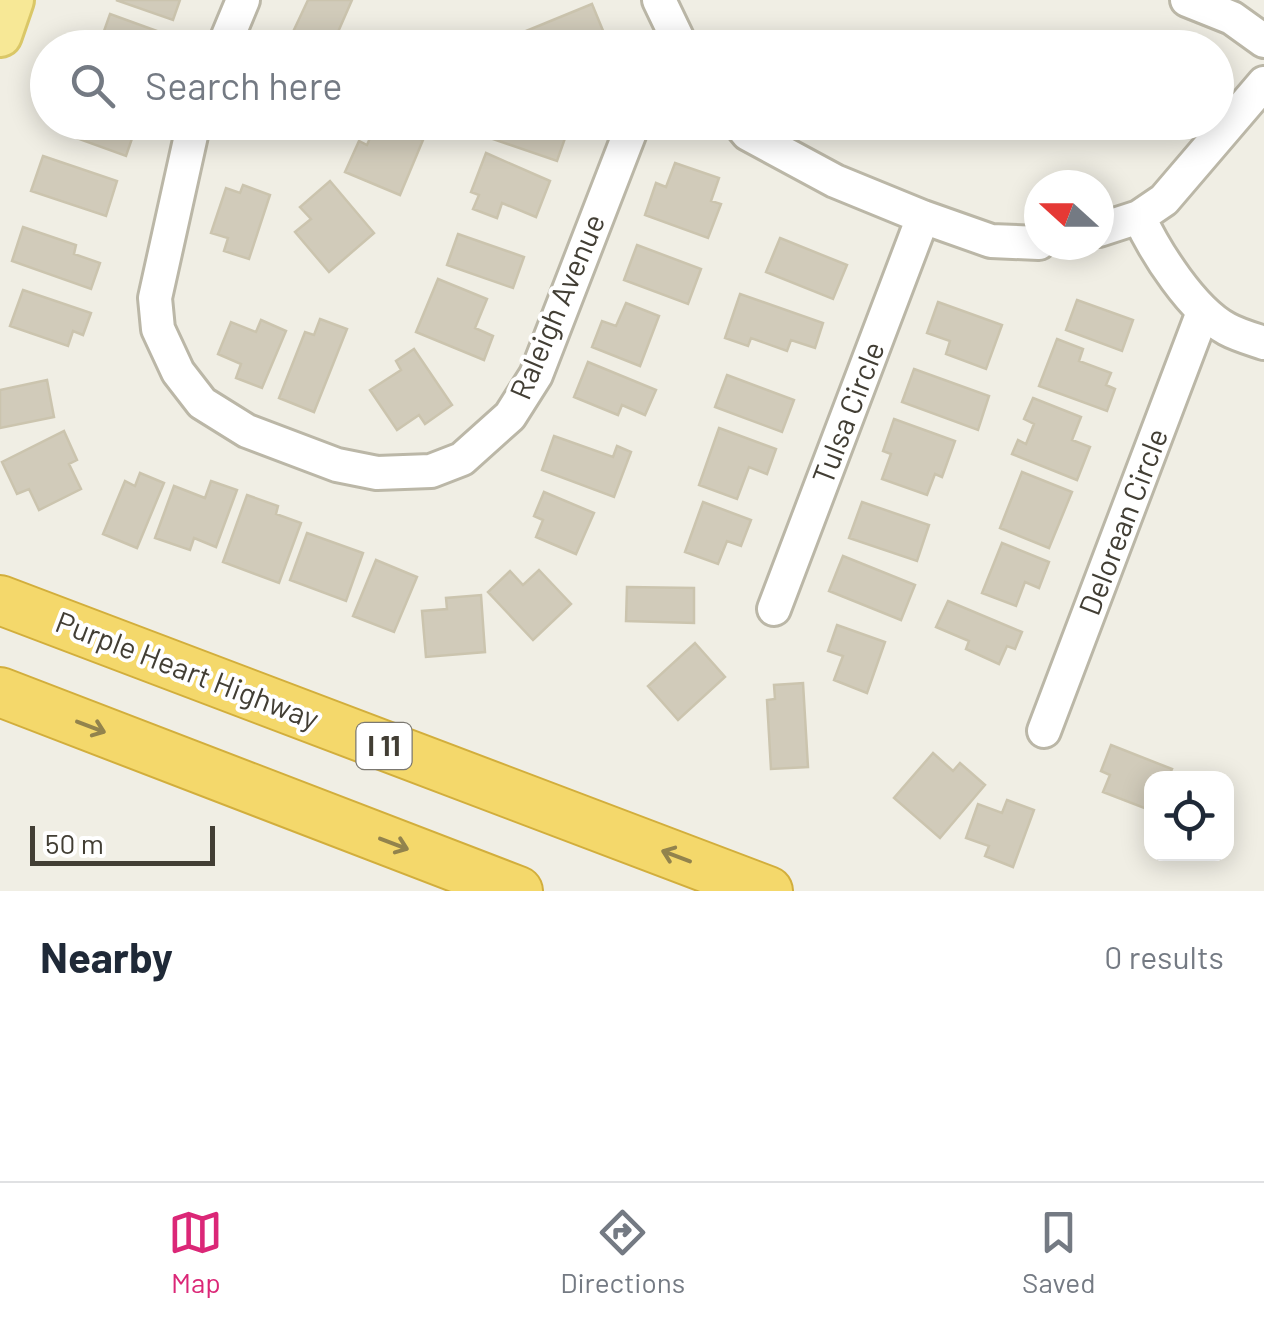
<!DOCTYPE html>
<style>
:root{--surface:#fff;--page:#f2f2f3;--text:#1f2937;--muted:#747a83;--line:#e0e1e3;--accent:#db2777}
body{margin:0;font-family:Barlow,sans-serif;background:var(--page);color:var(--text)}
.controls{position:absolute;right:30px;bottom:30px;display:grid;overflow:hidden;border-radius:20px;box-shadow:0 5px 25px #0003}
.controls button{width:90px;height:90px;display:grid;place-items:center;padding:0;border:0;border-bottom:2px solid var(--line);background:var(--surface);color:var(--text);font:50px sans-serif}
.compass{position:absolute;left:1024px;top:170px;width:90px;height:90px;border-radius:50%;background:var(--surface);box-shadow:0 5px 25px #0003;rotate:291deg}
.scale{position:absolute;left:30px;bottom:25px;width:185px;box-sizing:border-box;padding-left:10px;border:5px solid #423e34;border-top:0;font-size:28px;line-height:35px;white-space:nowrap;color:#423e34;-webkit-text-stroke:8px #fff;paint-order:stroke}
.list{margin:0;padding:0;list-style:none}
h2{display:flex;justify-content:space-between;align-items:center;height:130px;margin:0;padding:0 40px;font-size:42px}
h2 small{font-size:32px;font-weight:400;color:var(--muted)}
.icon{flex:none;width:55px;height:55px;fill:none;stroke:currentColor;stroke-width:2;stroke-linecap:round;stroke-linejoin:round}
.map{position:relative;flex:none;width:1264px;height:891px;overflow:hidden}
.search{position:absolute;background:var(--surface);box-shadow:0 5px 25px #0003;left:30px;right:30px;top:30px;height:110px;display:flex;align-items:center;gap:25px;box-sizing:border-box;padding:0 35px;border-radius:55px;color:var(--muted);font-size:38px}
.sheet{height:290px;background:var(--surface)}
nav{display:flex;justify-content:space-around;align-items:center;box-sizing:border-box;height:140px;border-top:2px solid var(--line);background:var(--surface);font-size:28px;color:var(--muted)}
nav a{display:grid;justify-items:center;gap:5px}
nav .on{color:var(--accent)}
.map>svg:first-child{display:block}
.building{fill:#d1cbba;stroke:#cbc4ae;stroke-width:2.5}
.lines{fill:none;stroke-linecap:round;stroke-linejoin:round}
.minor-casing{stroke:#bbb7a7;stroke-width:38}
.major-casing{stroke:#dac767;stroke-width:48}
.highway-casing{stroke:#d2ae3c;stroke-width:52}
.minor{stroke:#fff;stroke-width:32}
.major{stroke:#f7e896;stroke-width:42}
.highway{stroke:#f4d86b;stroke-width:48}
.oneway{stroke:#92834d}
.labels{text-anchor:middle;stroke-width:8;stroke-linejoin:round;paint-order:stroke}
.shield{fill:#fff;stroke:#7b7871;stroke-width:2.5}
.shield-label{font-size:28px;font-weight:bold;fill:#423e34}
.street-label{font-size:30px;fill:#423e34;stroke:#fff}
</style>
<div class="map">
<svg width="1264" height="891" viewBox="0 0 1264 891">
<rect width="100%" height="100%" fill="#f0eee4"/>
<path class="building" d="M116,0H180L173,20Z
M308,0H352L331,48H298L302,38L292,34Z
M592,4L604,33L596,36L600,48H532L526,31Z
M110,14L168,35L163,48H98Z
M64,122H132L137,124L126,156L60,132Z
M377,122L423,140L400,195L345,172L359,141L367,145Z
M496,122H558L569,127L557,161L490,138Z
M486,153L550,181L536,217L502,203L497,218L473,209L479,195L471,192Z
M43,156L117,181L106,216L31,191Z
M675,163L719,178L711,201L721,204L708,238L645,215L656,183L666,187Z
M330,181L374,233L329,272L295,232L311,219L300,207Z
M243,185L270,195L249,259L224,251L228,238L211,233L226,188L240,193Z
M23,227L76,245L74,254L100,263L91,289L12,261Z
M458,234L524,257L513,288L447,265Z
M780,238L847,265L833,299L766,272Z
M637,245L701,269L688,304L624,280Z
M438,279L487,299L475,328L493,336L484,360L416,332Z
M23,290L91,313L83,335L73,331L68,346L10,326Z
M740,294L823,323L815,348L791,340L787,351L751,338L748,346L725,338Z
M1077,300L1133,320L1122,351L1066,330Z
M938,302L1002,325L986,369L946,354L950,341L927,333Z
M626,303L659,316L640,366L592,347L602,321L616,326Z
M320,319L347,329L314,412L279,398L305,332L314,335Z
M261,320L286,331L262,388L236,378L241,364L218,354L231,322L256,332Z
M1057,339L1083,349L1079,361L1111,373L1106,385L1115,389L1107,411L1039,386Z
M414,349L452,405L425,424L419,415L397,430L370,390L401,370L396,361Z
M588,362L656,390L645,415L622,405L618,415L574,397Z
M914,369L989,396L978,430L902,402Z
M727,375L794,400L782,432L715,407Z
M47,380L54,417L0,428V390Z
M1033,398L1081,417L1072,440L1090,447L1077,480L1012,454L1018,440L1026,444L1034,424L1024,419Z
M894,419L955,441L942,477L935,474L927,495L882,479L891,454L883,451Z
M719,428L776,449L767,474L749,467L737,499L699,485Z
M64,431L77,460L69,464L81,489L39,510L29,489L17,494L2,462Z
M554,436L613,457L617,446L631,452L614,497L542,470Z
M1022,472L1072,492L1049,548L1000,528Z
M140,473L164,483L137,548L103,534L125,481L135,486Z
M211,481L237,490L216,547L194,538L190,550L155,538L174,486L205,498Z
M544,492L594,513L576,554L536,537L543,520L534,516Z
M247,495L278,506L276,514L301,523L279,583L223,562Z
M703,502L751,520L741,546L727,541L718,564L685,552Z
M862,502L929,525L917,561L849,538Z
M307,533L363,553L346,601L290,580Z
M1002,543L1049,562L1039,588L1025,582L1016,606L982,593Z
M843,556L915,585L901,620L829,591Z
M376,560L417,577L394,632L353,616Z
M539,570L571,604L533,640L488,592L510,571L523,585Z
M627,587L694,588V623L626,621Z
M481,595L485,652L426,657L422,611L447,609L446,598Z
M948,601L1022,632L1015,649L1007,646L999,664L966,649L969,641L936,627Z
M837,625L885,642L867,693L834,680L843,656L828,651Z
M695,643L725,677L678,720L648,686Z
M803,683L808,767L771,769L767,700L775,699L774,685Z
M1111,745L1172,769L1168,778H1152V811L1103,792L1110,775L1101,771Z
M933,753L953,771L960,763L985,785L940,838L894,798Z
M1007,800L1034,810L1013,867L985,856L989,846L966,838L978,804L1002,813Z"/>
<g class="lines">
<defs>
<path id="minor" d="M659,0L682,48
M1187,0L1232,18L1264,41
M223,48L243,0
M194,122L155,298L158,329L178,372L202,403L247,431L337,465L377,473L431,471L462,459L510,416L536,375L634,122
M738,122L748,134L835,181L923,217L991,241L1039,243
M1139,217C1156,253 1192,310 1227,329C1238,335 1252,339 1264,343
M1099,230L1139,217L1164,200L1264,83
M774,609L923,217
M1044,731L1203,312"/>
<path id="major" d="M0,35L12,0"/>
<path id="highway" d="M0,600L768,891
M0,692L518,891"/>
</defs>
<use href="#minor" class="minor-casing"/>
<use href="#major" class="major-casing"/>
<use href="#highway" class="highway-casing"/>
<use href="#minor" class="minor"/>
<use href="#major" class="major"/>
<use href="#highway" class="highway"/>
</g>
<defs><path id="oneway-shaft" d="M-6 0H5M1.5-3L5.5 0L1.5 3" fill="none" stroke-width="1.6" stroke-linecap="round" stroke-linejoin="round" transform="scale(2.5)"/></defs>
<g class="oneway">
<use href="#oneway-shaft" transform="translate(91 727) rotate(21)"/>
<use href="#oneway-shaft" transform="translate(394 844) rotate(21)"/>
<use href="#oneway-shaft" transform="translate(676 856) rotate(-159)"/>
</g>
<g class="labels">
<rect class="shield" x="356.5" y="723" width="55" height="46" rx="8"/>
<g class="shield-label">
<text x="384" y="756">I 11</text>
</g>
<g class="street-label">
<text transform="translate(558 307) rotate(-67)" y="10">Raleigh Avenue</text>
<text transform="translate(849 413) rotate(-69)" y="10">Tulsa Circle</text>
<text transform="translate(1124 522) rotate(-69)" y="10">Delorean Circle</text>
<text transform="translate(187 671) rotate(21)" y="10">Purple Heart Highway</text>
</g>
</g>
</svg>
<div class="controls">
<button><svg class="icon" aria-label="locate" viewBox="0 0 24 24"><circle cx="12" cy="12" r="6"/><path d="M12 2v4M12 18v4M2 12h4M18 12h4"/></svg></button>
</div>
<svg class="compass" viewBox="-18 -18 36 36"><path d="M0-13l5 13h-10z" fill="#e53935"/><path d="M0 13l5-13h-10z" fill="#747a83"/></svg>
<div class="scale">50 m</div>
<div class="search"><svg class="icon" aria-label="search" viewBox="0 0 24 24"><circle cx="10" cy="10" r="6"/><path d="M15 15l6 6"/></svg>Search here</div>
</div>
<section class="sheet">
<h2>Nearby<small>0 results</small></h2>
<ul class="list">
</ul>
</section>
<nav>
<a class="on"><svg class="icon" aria-label="map" viewBox="0 0 24 24"><path d="M3 6l6-2 6 2 6-2v14l-6 2-6-2-6 2zM9 4v14M15 6v14"/></svg>Map</a>
<a><svg class="icon" aria-label="directions" viewBox="0 0 24 24"><path d="M12 3l9 9-9 9-9-9zM9 14v-3h6M13 9l2 2-2 2"/></svg>Directions</a>
<a><svg class="icon" aria-label="saved" viewBox="0 0 24 24"><path d="M7 4h10v16l-5-4-5 4z"/></svg>Saved</a>
</nav>
